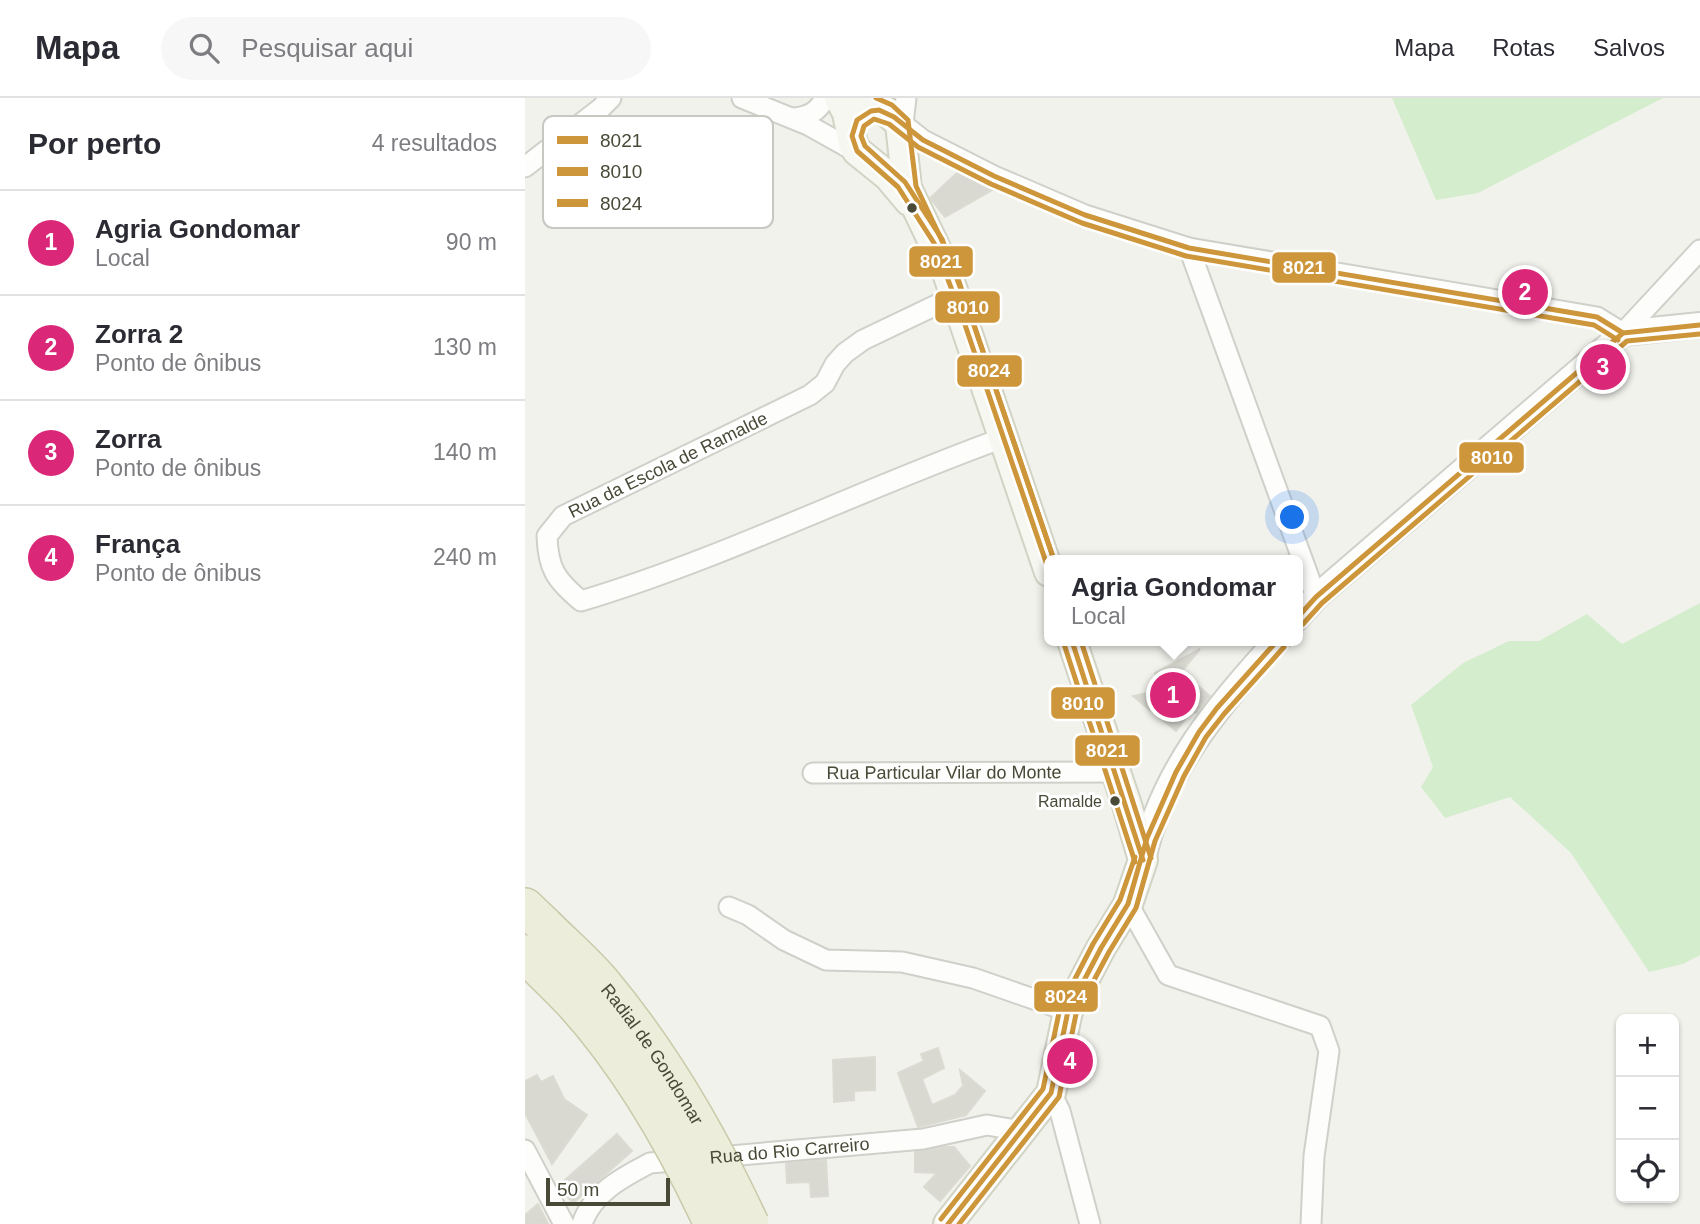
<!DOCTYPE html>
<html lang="pt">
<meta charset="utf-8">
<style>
:root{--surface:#fff;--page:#f7f7f7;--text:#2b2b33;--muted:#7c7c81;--line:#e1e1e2;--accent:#db2777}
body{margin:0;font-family:Helvetica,sans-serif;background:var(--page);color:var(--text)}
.controls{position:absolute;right:21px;bottom:21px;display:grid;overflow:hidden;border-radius:10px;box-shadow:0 2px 5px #0004}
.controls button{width:63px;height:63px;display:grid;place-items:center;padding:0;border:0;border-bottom:2px solid var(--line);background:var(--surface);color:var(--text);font:35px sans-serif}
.scale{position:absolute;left:21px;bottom:18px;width:124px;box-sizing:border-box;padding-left:7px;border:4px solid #494938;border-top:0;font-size:19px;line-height:24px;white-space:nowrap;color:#494938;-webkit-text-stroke:5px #fff;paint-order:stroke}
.you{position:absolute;left:768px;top:420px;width:24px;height:24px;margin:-18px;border:5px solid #fff;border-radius:50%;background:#1a73e8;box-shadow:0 0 0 10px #1a73e833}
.badge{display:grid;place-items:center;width:46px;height:46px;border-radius:50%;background:var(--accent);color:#fff;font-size:23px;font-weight:700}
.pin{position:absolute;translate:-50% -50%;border:4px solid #fff;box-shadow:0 2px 7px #0006}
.popup{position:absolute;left:519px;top:457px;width:259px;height:91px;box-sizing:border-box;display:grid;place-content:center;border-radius:10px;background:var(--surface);filter:drop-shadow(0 2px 5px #0005);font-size:23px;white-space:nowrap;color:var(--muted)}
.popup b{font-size:26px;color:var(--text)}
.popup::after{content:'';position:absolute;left:50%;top:100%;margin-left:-14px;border:14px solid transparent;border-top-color:var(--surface)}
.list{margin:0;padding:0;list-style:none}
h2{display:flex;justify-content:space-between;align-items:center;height:91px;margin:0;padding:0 28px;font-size:30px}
h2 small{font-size:23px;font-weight:400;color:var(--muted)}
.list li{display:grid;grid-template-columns:46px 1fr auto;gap:21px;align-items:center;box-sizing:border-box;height:105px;padding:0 28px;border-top:2px solid var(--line)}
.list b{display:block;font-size:26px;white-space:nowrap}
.list p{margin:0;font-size:23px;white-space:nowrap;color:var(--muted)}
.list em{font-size:23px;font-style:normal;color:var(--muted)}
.icon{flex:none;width:38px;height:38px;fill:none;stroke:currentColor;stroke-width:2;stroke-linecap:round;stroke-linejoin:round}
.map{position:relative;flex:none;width:1175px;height:1126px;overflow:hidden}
header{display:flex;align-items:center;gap:42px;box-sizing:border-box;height:98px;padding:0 35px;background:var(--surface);border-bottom:2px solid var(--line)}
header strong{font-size:33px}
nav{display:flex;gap:38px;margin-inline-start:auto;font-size:24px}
.search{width:490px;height:63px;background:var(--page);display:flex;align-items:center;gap:18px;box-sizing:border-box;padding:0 24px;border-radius:38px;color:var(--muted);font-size:26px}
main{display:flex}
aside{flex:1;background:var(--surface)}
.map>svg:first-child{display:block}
.green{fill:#d4edcd}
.building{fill:#d9d9d2;stroke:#dbdbd2;stroke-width:2}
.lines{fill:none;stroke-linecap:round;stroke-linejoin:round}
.minor-casing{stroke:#d0d0ca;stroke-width:23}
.tertiary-casing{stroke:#d0d0ca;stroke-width:28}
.secondary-casing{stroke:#d1d3c5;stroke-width:32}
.motorway-casing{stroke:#c9caa8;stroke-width:40}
.minor{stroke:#fdfdfc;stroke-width:19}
.tertiary{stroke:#fdfdfc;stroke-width:24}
.secondary{stroke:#f6f7f0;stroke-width:28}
.motorway{stroke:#ecedda;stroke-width:37}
.motorway-bridge-casing{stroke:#c9caa8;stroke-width:40;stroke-linecap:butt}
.motorway-bridge{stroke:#ecedda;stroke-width:37}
.bus-1-casing{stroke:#fff;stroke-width:10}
.bus-2-casing{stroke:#fff;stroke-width:10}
.bus-3-casing{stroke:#fff;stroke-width:10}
.bus-1{stroke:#ce963a;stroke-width:5}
.bus-2{stroke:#ce963a;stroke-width:5}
.bus-3{stroke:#ce963a;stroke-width:5}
.bus-dot{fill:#494938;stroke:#fff;stroke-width:2.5}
.labels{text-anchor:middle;stroke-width:6;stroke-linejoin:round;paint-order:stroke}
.bus-label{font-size:16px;fill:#494938;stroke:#fff;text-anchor:end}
.street-label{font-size:18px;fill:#494938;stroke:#fff}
.key{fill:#fff;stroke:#c8c8c3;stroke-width:2}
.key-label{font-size:19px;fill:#494938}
.line-badge{stroke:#fff;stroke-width:2.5}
.badge-label{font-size:19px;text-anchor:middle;font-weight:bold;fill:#fff}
</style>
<header>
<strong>Mapa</strong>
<div class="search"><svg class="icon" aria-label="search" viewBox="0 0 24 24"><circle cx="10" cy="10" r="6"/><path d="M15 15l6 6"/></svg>Pesquisar aqui</div>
<nav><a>Mapa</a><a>Rotas</a><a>Salvos</a></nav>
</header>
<main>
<aside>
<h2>Por perto<small>4 resultados</small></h2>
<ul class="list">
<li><span class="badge">1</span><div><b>Agria Gondomar</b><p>Local</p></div><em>90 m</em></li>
<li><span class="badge">2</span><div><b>Zorra 2</b><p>Ponto de ônibus</p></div><em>130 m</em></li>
<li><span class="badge">3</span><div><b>Zorra</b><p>Ponto de ônibus</p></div><em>140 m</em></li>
<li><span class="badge">4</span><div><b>França</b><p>Ponto de ônibus</p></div><em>240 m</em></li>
</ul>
</aside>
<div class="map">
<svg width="1175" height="1126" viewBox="0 0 1175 1126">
<rect width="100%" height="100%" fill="#f2f2ed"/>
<path class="green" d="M867,0H1138L953,95L911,102Z
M1175,505V857L1158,866L1124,874L1046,755L985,699L920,720L896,689L908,669L886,607L938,565L984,543H1014L1062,516L1097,546Z"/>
<path class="building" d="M433,74L469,91L420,119L405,100Z
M675,551L625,612L608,598L633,593L630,575Z
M673,588L685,598L671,615L667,612L651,633L626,612Z
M413,950L419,970L397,981L407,1007L430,997L438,988L435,972L460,993L441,1017L393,1029L373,975L399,963L396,956Z
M350,959V992L329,993V1002L309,1004L308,962Z
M12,977L16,984L28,978L39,1001L62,1017L27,1066L0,1015V983Z
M92,1036L107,1053L48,1105L33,1088Z
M419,1049H429L445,1068L415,1103L399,1089L412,1075L390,1074V1054Z
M301,1062L303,1098L286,1099L285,1084L262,1085L261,1065Z
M13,1106L23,1126H0V1117Z"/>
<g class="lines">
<defs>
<g id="minor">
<path d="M217,0L283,27L333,55"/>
<path d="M267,20C283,19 293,14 300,0"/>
<path d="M370,20L398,42L469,78L560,117L664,150L1072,219L1098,235L1175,152"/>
<path d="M377,34L381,0"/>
<path d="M0,69L76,10L86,0"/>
<path d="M664,150L791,499"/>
<path d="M430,198L338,242L320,255L310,266L300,285L285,297L38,418L22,438C23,471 31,482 56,503C200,460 336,391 478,340"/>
<path id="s1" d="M288,675L591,674"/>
<path d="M603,806L643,877L795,928L804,953L789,1058L786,1126"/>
<path d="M204,809L223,817L259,842L301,862L377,864L448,880L543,913"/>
<path d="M526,995L535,1013L565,1126"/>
<path d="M0,1052L39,1126"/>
<path id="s2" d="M57,1126C67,1095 98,1079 125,1065L398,1041L462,1027L497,1033"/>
</g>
<path id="tertiary" d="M772,520L791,499L1098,235L1175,227
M618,762C636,675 693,607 752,543"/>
<path id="secondary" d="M314,0L322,15L328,46L332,53L363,78L384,103
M329,0L362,14L375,26L382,90L420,169L524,474
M423,1126L526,995L543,913L576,850L603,806L618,762L602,707L547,543"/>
<path id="motorway" d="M0,809L20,828"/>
</defs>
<use href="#minor" class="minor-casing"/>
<use href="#tertiary" class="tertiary-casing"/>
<use href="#secondary" class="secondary-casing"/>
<use href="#motorway" class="motorway-casing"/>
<use href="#minor" class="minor"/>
<use href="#tertiary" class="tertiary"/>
<use href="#secondary" class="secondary"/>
<use href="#motorway" class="motorway"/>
<defs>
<g id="motorway-bridge">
<path id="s3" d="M20,828C39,847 60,865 77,885C138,958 185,1040 225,1126"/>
<path d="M0,856C16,872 33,888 49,905C106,968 152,1049 188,1126"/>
</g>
</defs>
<use href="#motorway-bridge" class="motorway-bridge-casing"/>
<use href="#motorway-bridge" class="motorway-bridge"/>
<defs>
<path id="bus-1" d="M524,473L438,221L409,145L373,89L332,53L327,38L332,22L346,13L354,12L369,19L398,42L469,78L560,117L664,150L1072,219L1098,235
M772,520L791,499L1098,235L1175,227
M547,543L618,762
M423,1126L526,995L543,913L576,850L603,806L622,740L651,674L674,634L692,610L752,543"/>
<path id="bus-2" d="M529,462L446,218L417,141L380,84L340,48L336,38L339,28L349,21L364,26L393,49L466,86L557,125L661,158L1069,227L1093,242
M778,526L797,505L1102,243L1175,236
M539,546L610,764
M434,1126L534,999L551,916L584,854L611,810L630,743L659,678L681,639L699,616L759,549"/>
<path id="bus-3" d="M351,0L367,7L383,22L391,88L428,166L529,462
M556,543L626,760
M416,1121L518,991L535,910L568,846L595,802L610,759"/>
</defs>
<use href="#bus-1" class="bus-1-casing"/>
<use href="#bus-2" class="bus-2-casing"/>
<use href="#bus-3" class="bus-3-casing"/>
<use href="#bus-1" class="bus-1"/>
<use href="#bus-2" class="bus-2"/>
<use href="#bus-3" class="bus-3"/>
</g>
<g class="bus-dot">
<circle cx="387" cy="110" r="6"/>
<circle cx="590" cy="703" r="6"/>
</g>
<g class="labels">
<g class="bus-label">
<text x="577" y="709">Ramalde</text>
</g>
<g class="street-label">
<text transform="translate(143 367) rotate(-26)" y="6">Rua da Escola de Ramalde</text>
<text dy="6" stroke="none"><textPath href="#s1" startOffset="131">Rua Particular Vilar do Monte</textPath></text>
<text dy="6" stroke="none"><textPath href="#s3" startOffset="168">Radial de Gondomar</textPath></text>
<text dy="6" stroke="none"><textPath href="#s2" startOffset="234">Rua do Rio Carreiro</textPath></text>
</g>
</g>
<rect x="18" y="18" width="230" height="112" rx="10" class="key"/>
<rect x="32" y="38" width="31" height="8" fill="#ce963a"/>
<rect x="32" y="69" width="31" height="9" fill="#ce963a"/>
<rect x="32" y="101" width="31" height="8" fill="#ce963a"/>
<g class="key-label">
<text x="75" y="49">8021</text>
<text x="75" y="80">8010</text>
<text x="75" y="112">8024</text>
</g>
<g class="line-badge">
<rect x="383" y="147" width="66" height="33" rx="7" fill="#ce963a"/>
<rect x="746" y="153" width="66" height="33" rx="7" fill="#ce963a"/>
<rect x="409" y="192" width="67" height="34" rx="7" fill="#ce963a"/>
<rect x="431" y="256" width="67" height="34" rx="7" fill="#ce963a"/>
<rect x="933" y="343" width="67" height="33" rx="7" fill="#ce963a"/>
<rect x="525" y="588" width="66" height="34" rx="7" fill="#ce963a"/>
<rect x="549" y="636" width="67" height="33" rx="7" fill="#ce963a"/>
<rect x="508" y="882" width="66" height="33" rx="7" fill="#ce963a"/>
</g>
<g class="badge-label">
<text x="416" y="170">8021</text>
<text x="779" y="176">8021</text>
<text x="443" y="216">8010</text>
<text x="464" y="279">8024</text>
<text x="967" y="366">8010</text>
<text x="558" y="612">8010</text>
<text x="582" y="659">8021</text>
<text x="541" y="905">8024</text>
</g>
</svg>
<div class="controls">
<button>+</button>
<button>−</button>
<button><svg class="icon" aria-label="locate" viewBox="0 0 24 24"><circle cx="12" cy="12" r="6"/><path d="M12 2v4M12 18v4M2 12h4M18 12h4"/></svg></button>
</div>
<div class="scale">50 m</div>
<div class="you"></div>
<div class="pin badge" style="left:648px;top:597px">1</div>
<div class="popup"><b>Agria Gondomar</b>Local</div>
<div class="pin badge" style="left:1000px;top:194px">2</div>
<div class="pin badge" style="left:1078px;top:269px">3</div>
<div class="pin badge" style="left:545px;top:963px">4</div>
</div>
</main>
